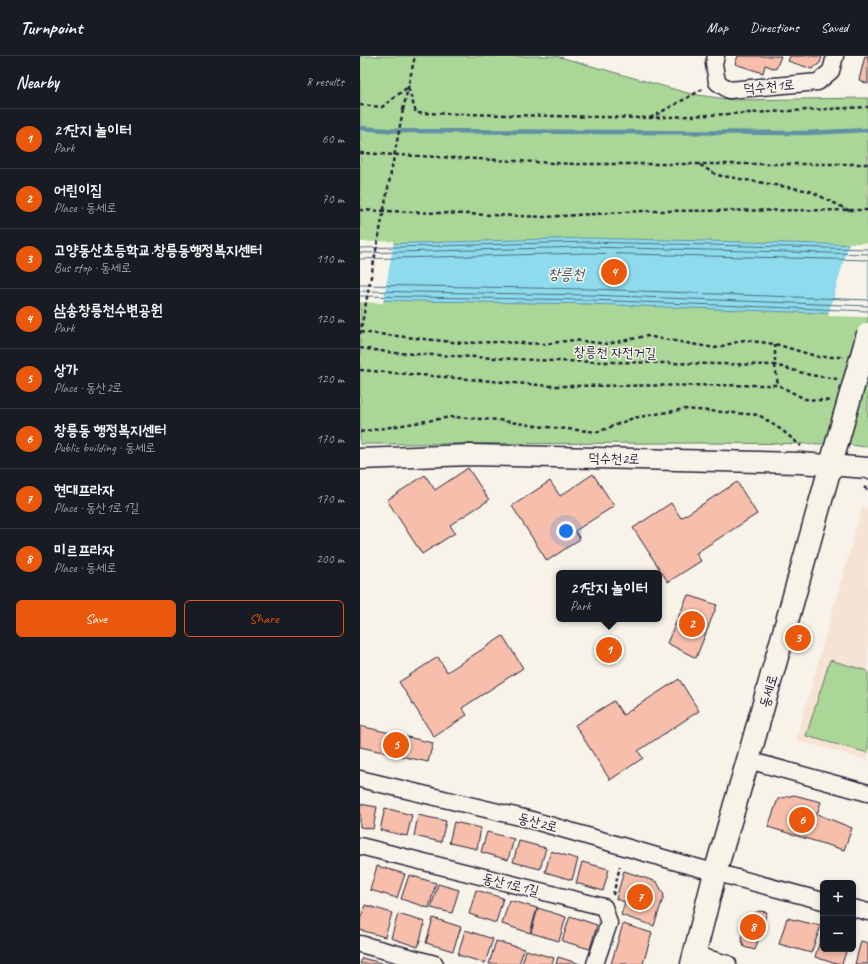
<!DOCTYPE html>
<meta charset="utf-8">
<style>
:root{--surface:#171b24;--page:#20242c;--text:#f1f3f6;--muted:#9ea1a6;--line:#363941;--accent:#ea580c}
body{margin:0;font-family:Caveat,"Poor Story",sans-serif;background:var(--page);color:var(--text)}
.controls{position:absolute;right:12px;bottom:12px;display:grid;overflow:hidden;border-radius:6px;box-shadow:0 2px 6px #0003}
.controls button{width:36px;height:36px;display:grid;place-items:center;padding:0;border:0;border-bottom:1px solid var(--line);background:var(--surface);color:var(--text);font:20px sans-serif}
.you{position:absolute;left:206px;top:475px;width:14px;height:14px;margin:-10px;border:3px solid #fff;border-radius:50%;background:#1a73e8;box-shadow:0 0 0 6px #1a73e833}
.badge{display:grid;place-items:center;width:26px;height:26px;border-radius:50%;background:var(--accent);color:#fff;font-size:13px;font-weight:700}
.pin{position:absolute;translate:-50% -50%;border:2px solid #fff;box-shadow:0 1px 4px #0006}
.popup{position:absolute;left:196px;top:514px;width:106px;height:52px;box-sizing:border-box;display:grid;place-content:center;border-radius:6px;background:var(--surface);filter:drop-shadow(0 1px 3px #0005);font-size:13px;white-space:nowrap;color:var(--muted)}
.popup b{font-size:15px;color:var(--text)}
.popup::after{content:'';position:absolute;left:50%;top:100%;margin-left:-8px;border:8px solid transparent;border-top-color:var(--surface)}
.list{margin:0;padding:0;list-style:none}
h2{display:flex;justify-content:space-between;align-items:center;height:52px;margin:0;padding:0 16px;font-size:17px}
h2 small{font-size:13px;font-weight:400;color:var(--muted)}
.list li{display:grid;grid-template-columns:26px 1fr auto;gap:12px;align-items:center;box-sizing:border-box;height:60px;padding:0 16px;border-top:1px solid var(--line)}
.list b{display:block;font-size:15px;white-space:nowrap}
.list p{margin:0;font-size:13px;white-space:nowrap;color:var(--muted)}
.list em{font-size:13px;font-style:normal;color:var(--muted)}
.actions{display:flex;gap:8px;padding:12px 16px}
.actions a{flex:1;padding:9px 0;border:1px solid var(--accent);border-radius:6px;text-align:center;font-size:14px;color:var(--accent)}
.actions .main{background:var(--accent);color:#fff}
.map{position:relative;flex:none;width:508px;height:908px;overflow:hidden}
header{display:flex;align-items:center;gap:24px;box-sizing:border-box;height:56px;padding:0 20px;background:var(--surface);border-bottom:1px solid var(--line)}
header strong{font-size:19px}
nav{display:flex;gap:22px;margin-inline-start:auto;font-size:14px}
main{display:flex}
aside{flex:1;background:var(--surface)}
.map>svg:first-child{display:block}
.built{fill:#f7e3d6}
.green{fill:#aad797;stroke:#667c69}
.water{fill:#8ddbec;stroke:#6291a5}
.pier{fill:#f7f3e8}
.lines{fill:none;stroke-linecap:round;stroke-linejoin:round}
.shore{stroke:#4d6c82;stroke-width:1}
.stream{stroke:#6291a5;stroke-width:4.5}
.building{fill:#f6beab;stroke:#22223b}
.minor-casing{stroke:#22223b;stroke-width:19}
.tertiary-casing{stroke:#22223b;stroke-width:23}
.secondary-casing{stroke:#22223b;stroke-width:25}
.path{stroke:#22223b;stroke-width:2.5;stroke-dasharray:4 3;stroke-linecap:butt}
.minor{stroke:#f7f3e8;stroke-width:16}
.tertiary{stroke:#f7f3e8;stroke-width:20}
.secondary{stroke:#f7f3e8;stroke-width:22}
.secondary-bridge-casing{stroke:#22223b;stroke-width:25;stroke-linecap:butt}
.path-bridge{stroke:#22223b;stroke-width:2.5;stroke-dasharray:4 3;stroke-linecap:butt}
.secondary-bridge{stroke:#f7f3e8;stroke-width:22}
.labels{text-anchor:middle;stroke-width:3;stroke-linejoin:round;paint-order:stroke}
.street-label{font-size:14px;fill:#22223b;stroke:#f7f3e8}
.water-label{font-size:15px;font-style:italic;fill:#3d5067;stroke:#f7f3e8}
</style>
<header>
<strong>Turnpoint</strong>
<nav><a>Map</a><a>Directions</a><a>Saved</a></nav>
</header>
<main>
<aside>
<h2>Nearby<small>8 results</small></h2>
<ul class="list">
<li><span class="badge">1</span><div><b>21단지 놀이터</b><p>Park</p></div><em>60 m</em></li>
<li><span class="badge">2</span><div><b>어린이집</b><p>Place · 동세로</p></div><em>70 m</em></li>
<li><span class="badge">3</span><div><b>고양동산초등학교.창릉동행정복지센터</b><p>Bus stop · 동세로</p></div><em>110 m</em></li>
<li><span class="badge">4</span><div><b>삼송창릉천수변공원</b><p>Park</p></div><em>120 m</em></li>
<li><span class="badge">5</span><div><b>상가</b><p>Place · 동산2로</p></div><em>120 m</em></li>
<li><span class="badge">6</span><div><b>창릉동 행정복지센터</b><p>Public building · 동세로</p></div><em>170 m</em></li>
<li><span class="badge">7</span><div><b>현대프라자</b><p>Place · 동산1로1길</p></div><em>170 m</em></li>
<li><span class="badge">8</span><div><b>미르프라자</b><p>Place · 동세로</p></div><em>200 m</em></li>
</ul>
<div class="actions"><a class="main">Save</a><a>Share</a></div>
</aside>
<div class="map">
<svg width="508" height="908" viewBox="0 0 508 908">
<rect width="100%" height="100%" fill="#f7f3e8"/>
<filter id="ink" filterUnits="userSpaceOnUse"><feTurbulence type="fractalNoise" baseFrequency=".025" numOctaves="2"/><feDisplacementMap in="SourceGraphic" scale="8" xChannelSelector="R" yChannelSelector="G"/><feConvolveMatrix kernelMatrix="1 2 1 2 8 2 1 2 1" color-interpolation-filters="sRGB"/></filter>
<g filter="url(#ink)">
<path class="built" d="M502,451L508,453V705L436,684Z"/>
<path class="green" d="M0,0H196L331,38L373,44L508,42V391L478,388L338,387L0,388Z
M470,604L508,615V697L446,680Z"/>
<path class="water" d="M227,182L508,189V259L230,248L0,244L17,188Z"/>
<path class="pier" d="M34,185L23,247L0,246V186Z
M489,187H508V261L468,260Z"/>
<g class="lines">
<path class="shore" d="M0,192L227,186L508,193
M0,197L227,191L508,198
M0,203L227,197L508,204
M0,229L230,233L508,244
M0,235L230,239L508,250
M0,240L230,244L508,255"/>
<path class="stream" d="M0,72L39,75L445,77L508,74"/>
</g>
<path class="building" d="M378,0H421L416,13L405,9L403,17L375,8Z
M430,0H462L460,7L452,13L428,5Z
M505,0H508V28L499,24Z
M108,412L129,444L90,469L95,477L62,498L27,444L65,419L75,434Z
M233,418L254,450L215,475L220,483L187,505L152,450L190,425L200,440Z
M377,426L397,458L336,497L341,505L308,526L273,472L311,447L321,462Z
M328,539L357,549L336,602L307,587Z
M143,580L163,612L102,652L107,659L74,681L39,626L78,601L87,616Z
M319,623L339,655L278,695L283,702L250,724L215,669L254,645L263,659Z
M0,670L73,687L68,706L0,691Z
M434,739L461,746L457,758L492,772L484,794L408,771L418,743Z
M0,748L17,751L13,773L0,771Z
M25,752L52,759L47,780L20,774Z
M58,759L86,765L81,786L54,780Z
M94,766L121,772L117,793L89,787Z
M127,776L154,783L148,804L121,796Z
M159,785L186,792L180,813L153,806Z
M191,795L218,803L212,824L185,816Z
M222,806L249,813L243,835L216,827Z
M17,810L45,818L37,842L10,834Z
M264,815L297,826L304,839L294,870L261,859L265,846L256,843Z
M49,819L76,827L69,852L41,843Z
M78,828L99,834L92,857L71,852Z
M116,834L143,842L136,867L109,858Z
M149,844L177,852L170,877L142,868Z
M5,849L32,857L25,881L0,874V864Z
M178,852L206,861L199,885L171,877Z
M399,855L407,856L395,894L384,891L381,882L388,860Z
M38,858L65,866L58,891L31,882Z
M210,860L237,869L230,893L202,885Z
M73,862L101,871L93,895L66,887Z
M427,862L461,870L451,897L419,888Z
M263,868L292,877L283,908H251Z
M105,874L133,883L125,907L98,899Z
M463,874V893H487L482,908H476L455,901Z
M136,885L164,893L159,908H129Z
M501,885L508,887V908H495Z
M166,894L194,902L192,908H162Z
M198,901L220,908H196Z
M2,902L25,908H0Z"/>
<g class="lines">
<defs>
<path id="minor" d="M356,0L354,8L357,26L369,34L458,26L471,15L475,0
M388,704L508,737
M0,723L168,763L324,808L463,845
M0,790L244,851L249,867L235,908
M493,852L508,856
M0,888L75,908
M335,899L368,908"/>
<path id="tertiary" d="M0,403L110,399L440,407L508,412"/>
<path id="secondary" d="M332,908L355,817L388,704L484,362"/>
</defs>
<use href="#minor" class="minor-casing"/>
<use href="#tertiary" class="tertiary-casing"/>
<use href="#secondary" class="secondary-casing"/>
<path class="path" d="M0,49L22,51L48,31L56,57L289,62L508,51
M43,54L55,0
M290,62L345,32
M0,97L214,108H508
M340,109L357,119L450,135L490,155
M0,154L185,161L282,155L508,154
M0,276L101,287L140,286L184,288L214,284L247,288L286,280L355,292L384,284L415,288L459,301H484
M415,288V309L418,329
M0,292L36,297L194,305L415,309L450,319L477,323
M0,314L191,330L418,329L445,343L471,345
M0,376L91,361L138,364L176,370L238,376L273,362L325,353L399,359L423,375L441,390
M504,431L508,434
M253,839L260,810"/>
<use href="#minor" class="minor"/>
<use href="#tertiary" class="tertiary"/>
<use href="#secondary" class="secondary"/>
<defs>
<path id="secondary-bridge" d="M484,362L508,278"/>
</defs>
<use href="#secondary-bridge" class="secondary-bridge-casing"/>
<path class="path-bridge" d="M0,278L43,54"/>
<use href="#secondary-bridge" class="secondary-bridge"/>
</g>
</g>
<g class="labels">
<g class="street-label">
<text transform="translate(409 30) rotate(-5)" y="5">덕수천1로</text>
<text transform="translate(255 296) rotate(1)" y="5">창릉천 자전거길</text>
<text transform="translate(254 402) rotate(1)" y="5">덕수천2로</text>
<text transform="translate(408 635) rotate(-74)" y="5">동세로</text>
<text transform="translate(178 766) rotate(15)" y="5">동산2로</text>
<text transform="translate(151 828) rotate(14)" y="5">동산1로1길</text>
</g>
<g class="water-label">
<text transform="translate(206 218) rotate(1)" y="5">창릉천</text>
</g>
</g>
</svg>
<div class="controls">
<button>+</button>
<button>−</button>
</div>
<div class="you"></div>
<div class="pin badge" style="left:249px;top:594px">1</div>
<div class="popup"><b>21단지 놀이터</b>Park</div>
<div class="pin badge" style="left:332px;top:568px">2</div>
<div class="pin badge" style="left:438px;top:582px">3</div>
<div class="pin badge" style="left:254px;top:216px">4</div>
<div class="pin badge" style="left:36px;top:689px">5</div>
<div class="pin badge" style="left:442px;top:764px">6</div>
<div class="pin badge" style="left:280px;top:841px">7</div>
<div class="pin badge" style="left:393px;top:871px">8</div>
</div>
</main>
